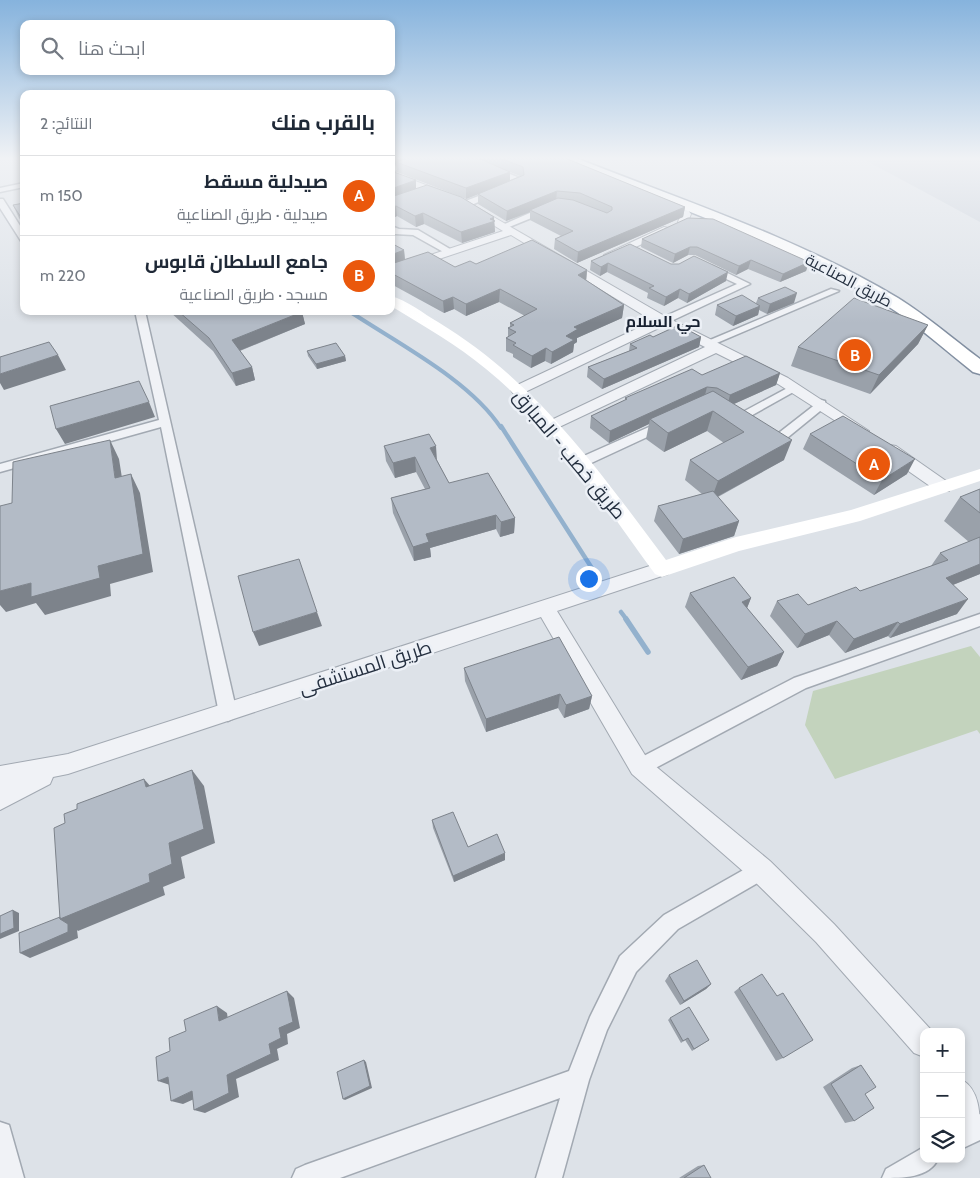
<!DOCTYPE html>
<html lang="ar">
<meta charset="utf-8">
<style>
:root{--surface:#fff;--page:#f6f6f7;--text:#1f2937;--muted:#747a83;--line:#e0e1e3;--accent:#ea580c}
body{margin:0;font-family:Cabin,Cairo,sans-serif;background:var(--page);color:var(--text);direction:rtl}
.controls{position:absolute;right:15px;bottom:15px;display:grid;overflow:hidden;border-radius:10px;box-shadow:0 2px 8px #0003}
.controls button{width:45px;height:45px;display:grid;place-items:center;padding:0;border:0;border-bottom:1px solid var(--line);background:var(--surface);color:var(--text);font:25px sans-serif}
.you{position:absolute;left:588px;top:578px;width:18px;height:18px;margin:-12px;border:4px solid #fff;border-radius:50%;background:#1a73e8;box-shadow:0 0 0 8px #1a73e833}
.badge{display:grid;place-items:center;width:32px;height:32px;border-radius:50%;background:var(--accent);color:#fff;font-size:16px;font-weight:700}
.pin{position:absolute;translate:-50% -50%;border:2px solid #fff;box-shadow:0 1px 5px #0006}
.list{margin:0;padding:0;list-style:none}
h2{display:flex;justify-content:space-between;align-items:center;height:65px;margin:0;padding:0 20px;font-size:21px}
h2 small{font-size:16px;font-weight:400;color:var(--muted)}
.list li{display:grid;grid-template-columns:32px 1fr auto;gap:15px;align-items:center;box-sizing:border-box;height:80px;padding:0 20px;border-top:1px solid var(--line)}
.list b{display:block;font-size:19px;white-space:nowrap}
.list p{margin:0;font-size:16px;white-space:nowrap;color:var(--muted)}
.list em{font-size:16px;font-style:normal;color:var(--muted)}
.icon{flex:none;width:28px;height:28px;fill:none;stroke:currentColor;stroke-width:2;stroke-linecap:round;stroke-linejoin:round}
.map{position:relative;flex:none;width:980px;height:1178px;overflow:hidden;direction:ltr}
.search{position:absolute;background:var(--surface);box-shadow:0 2px 8px #0003;left:20px;top:20px;width:375px;height:55px;display:flex;align-items:center;gap:12px;box-sizing:border-box;padding:0 18px;border-radius:10px;color:var(--muted);font-size:19px}
.panel{position:absolute;background:var(--surface);box-shadow:0 2px 8px #0003;left:20px;top:90px;width:375px;height:225px;border-radius:10px;direction:rtl}
.map>svg:first-child{display:block}
.built{fill:#cad1db}
.green{fill:#c3d3bd}
.lines{fill:none;stroke-linecap:round;stroke-linejoin:round}
.stream-far2{stroke:#93b1cd;stroke-width:4}
.stream-far1{stroke:#93b1cd;stroke-width:4.5}
.stream{stroke:#93b1cd;stroke-width:5.5}
.minor-casing{stroke:#a2a9b2;stroke-width:3}
.tertiary-casing{stroke:#a2a9b2;stroke-width:2}
.trunk-casing{stroke:#828fa1;stroke-width:3}
.minor{fill:#f0f2f6;fill-rule:evenodd}
.tertiary{fill:#f0f2f6;fill-rule:evenodd}
.secondary{fill:#fff;fill-rule:evenodd}
.trunk{fill:#fff;fill-rule:evenodd}
.wall{fill:#9aa1aa;fill-rule:evenodd}
.shaded-wall{fill:#7d838b}
.building{fill:#b3bbc6;stroke:#7d838b}
.labels{text-anchor:middle;stroke-width:5;stroke-linejoin:round;paint-order:stroke}
.far-street-label{font-size:16px;fill:#253040;stroke:#ecf0f6}
.far-neighbourhood-label{font-size:16px;font-weight:bold;fill:#172131;stroke:#ecf0f6}
.street-label{font-size:19px;fill:#253040;stroke:#ecf0f6}
</style>
<div class="map">
<svg width="980" height="1178" viewBox="0 0 980 1178">
<rect width="100%" height="100%" fill="#dde2e8"/>
<path class="built" d="M861,158H980V222L919,189Z"/>
<path class="green" d="M971,646L980,657V734L977,730L835,779L805,725L813,691Z"/>
<g class="lines">
<path class="stream-far2" d="M349,311C397,343 470,380 501,428"/>
<path class="stream-far1" d="M501,426L602,584
M621,612L627,620"/>
<path class="stream" d="M626,619L648,652"/>
<defs>
<path id="minor" d="M421,158H432L391,172V167Z
M461,158H471L522,179L523,183L469,206H463V202L515,182Z
M24,183V187L0,192V188Z
M0,199H3L24,232V242L21,241L0,208Z
M548,205L552,208L551,210L507,228L500,226Z
M391,226L399,229L418,230L455,252L447,254L413,235L394,234L391,233Z
M707,266H713L750,284L667,323H659V319L737,284L707,270Z
M831,289L839,291L712,345H704L703,343Z
M135,311H145L237,713L234,718L228,721L222,718L219,713L161,427L0,472V464L159,420Z
M793,385L797,386V390L738,423L734,424L728,420Z
M821,400L825,401V407L776,447C770,448 766,447 763,442L765,439H771Z
M667,419L671,420L673,423L671,426L587,465L582,466L576,462L577,459Z
M980,614V626L806,688L646,773L640,775L634,773L631,767L634,761L794,678Z
M761,860L768,863L771,870L768,877L678,929L636,972L607,1030L589,1080L562,1178H536L560,1098L340,1178H292L296,1169L305,1165L569,1071L590,1017L620,956L664,915Z
M980,1114V1140L961,1149V1123Z
M0,1122L9,1125L24,1178H0Z
M924,1147V1159H938C929,1178 903,1178 882,1178L886,1169Z"/>
<path id="tertiary" d="M391,172L450,194L451,196L442,198L391,178Z
M677,200L681,201L691,214L687,224H679L678,222L681,214L672,203Z
M471,204L668,318L788,378L869,431L866,434H856L778,384L716,353L555,429H545L542,426L545,423L705,347L663,326L523,393H513L511,390L513,387L653,321L511,235L391,275V268L503,231L467,209V205Z
M664,227L668,228V232L614,257L610,258L604,255Z
M890,445L896,446L949,483L951,487L949,491H937L884,454L882,450L884,446Z
M662,562L668,564L671,569L668,574L557,611L648,760L770,861L834,924L933,1032H924V1057L914,1053L816,942L752,879L632,774L541,617L68,774L53,777L50,784L0,810V766L68,754Z
M961,1079C980,1090 980,1113 980,1136C954,1125 961,1103 961,1079Z"/>
<path id="trunk" d="M559,158H576C684,201 798,238 898,298C927,316 953,339 980,359V374L973,372C945,350 917,324 886,305C785,244 670,205 561,161Z"/>
</defs>
<use href="#minor" class="minor-casing"/>
<use href="#tertiary" class="tertiary-casing"/>
<use href="#trunk" class="trunk-casing"/>
<use href="#minor" class="minor"/>
<use href="#tertiary" class="tertiary"/>
<path class="secondary" d="M391,296C407,300 424,314 438,322C538,383 597,468 666,560L736,537L851,510L980,469V481L860,521L739,551L662,577L655,574C603,504 555,425 486,369C457,345 424,326 391,306Z"/>
<use href="#trunk" class="trunk"/>
</g>
<path class="wall" d="M391,158H565L685,207L683,217L577,263L554,249L555,239L561,236L530,220V212L506,221L478,204V194L466,199L397,172L396,164ZM510,172L520,176L510,180Z
M391,171L416,189L494,221L495,232L462,243L424,224L416,227L397,216L391,219Z
M24,203V225L19,218L13,205Z
M642,239L809,262L806,271L780,282L748,269L736,275L695,255H688L673,263L641,247Z
M391,243L404,250L405,260L455,267L476,264L587,270L586,280L624,305L622,318L577,338V342L574,344L573,352L551,364L545,361L531,368L513,357V354L506,351V338L508,337V328L510,327V323L525,316L499,302L466,316L454,309L444,313L391,284Z
M591,261L671,264L726,281L687,303L678,298L664,306L647,298L648,293L607,272L600,276L590,270Z
M758,298L794,303L767,314L759,310L758,315L733,326L715,315L717,305L756,303Z
M169,311H301L302,312L305,324L240,351L252,367L255,380L236,386L213,351Z
M928,325L918,344L870,394L791,366L798,347Z
M653,337H701L699,347L602,389L587,377L588,367L629,351L630,344Z
M307,351L345,356L346,361L317,369L308,356Z
M780,373L776,385L734,404L784,460L718,497L739,521L734,536L679,554L654,521L658,506L702,494L685,480L690,460L724,443L707,431L664,452L646,439L649,424L609,443L590,428L591,416L625,400V398L702,375Z
M810,434L907,474L874,495L803,449Z
M384,446L437,460L449,483L515,518L514,533L500,537L496,529L430,548L431,557L414,561L393,513L391,498L425,489L416,472L395,478L386,461Z
M980,489V574L953,585L957,614L890,638L888,636L845,653L829,635L797,648L770,616L777,601L808,605L860,591L931,566L940,553L969,542L944,521L960,497Z
M690,593L751,598L747,608L784,652L777,666L741,680L685,607Z
M464,668L592,696L589,709L564,718L558,708L486,732L465,681Z
M432,820L468,847L505,860L454,882L433,828Z
M669,975L711,984L706,989L680,1005L665,981Z
M739,988L783,1058L776,1061L734,992Z
M670,1018L709,1040L692,1051L685,1040L681,1043L668,1020Z
M861,1065L865,1094L854,1121L845,1123L823,1087L852,1068Z
M704,1165L711,1178H679L698,1166Z"/>
<path class="shaded-wall" d="M391,158H415L396,162V164L391,165Z
M510,172V182L466,199V188Z
M416,180V191L391,200V189Z
M557,191L556,201L530,210V212L506,221L507,211Z
M396,206L397,216L391,219V208Z
M685,207L683,217L577,263L578,252Z
M423,213L424,224L416,227L415,216Z
M494,217L495,232L462,243L461,232Z
M690,247L688,255L673,263L675,254Z
M404,250L405,261L391,265V255Z
M751,260L748,269L736,275L739,266Z
M809,262L806,271L780,282L783,274Z
M608,263L607,272L600,276L601,267Z
M587,270L586,283L578,275Z
M728,272L726,281L687,303L689,294Z
M500,289L499,302L466,316V304Z
M680,289L678,298L664,306L666,297Z
M797,293L794,303L767,314L770,304Z
M453,297L454,309L444,313L443,301Z
M624,305L622,318L577,338V342L574,344L573,352L551,364L552,352L574,327Z
M760,306L758,315L733,326L736,316Z
M302,312L305,324L236,352L232,340Z
M928,325L918,344L870,394L879,375Z
M701,337L699,347L602,389L604,379Z
M546,348L545,361L531,368L532,356Z
M58,355L66,370L4,390L0,383V374Z
M345,356L346,361L317,369L316,364Z
M252,367L255,380L236,386L232,373Z
M780,373L776,385L727,407L730,395Z
M707,387L704,399L650,419L649,424L609,443L610,431Z
M149,402L155,417L65,444L56,429Z
M713,411L707,431L664,452L668,433Z
M110,440L119,459L125,497L115,478Z
M792,440L784,460L711,500L718,481Z
M436,446L437,461L430,448Z
M415,457L416,472L395,478L393,463Z
M915,459L907,474L874,495L882,480Z
M131,474L140,493L153,572L110,584L111,596L45,615L36,603L6,612L0,605V591L98,566Z
M496,515V529L430,548L431,557L414,561L413,547L426,534Z
M515,518L514,533L500,537L501,522Z
M739,521L734,536L679,554L683,539Z
M980,564V574L935,592L946,578Z
M751,598L745,613L742,602Z
M968,599L957,614L890,638L900,624Z
M317,612L322,626L259,646L253,632Z
M837,621L829,635L797,648L805,634Z
M898,622L888,636L845,653L854,639Z
M784,652L777,666L741,680L748,667Z
M560,694L558,708L486,732V719Z
M592,696L589,709L564,718L566,705Z
M192,770L204,786L215,843L181,857L185,878L163,887L165,895L78,931L77,930L78,938L30,958L20,953L60,919L169,843Z
M144,779L158,795L146,787Z
M505,853V860L454,882L453,876Z
M13,910L19,913V931L0,939V934Z
M711,984L706,989L680,1005L684,1001Z
M287,991L294,998L300,1028L287,1034L288,1044L277,1049L279,1060L236,1079L239,1097L205,1113L194,1110L227,1075L279,1028Z
M217,1006L227,1013L229,1027L219,1021Z
M364,1060L366,1062L372,1088L345,1100L343,1099Z
M168,1077L170,1085L158,1081Z
M192,1091L203,1095L183,1104L171,1101Z"/>
<path class="building" d="M407,158H478L510,172L466,188L396,162Z
M500,158H565L685,207L578,252L555,239L573,231L530,210L558,198L573,200L607,213L612,210V207L580,193L557,191L507,211L478,194L524,175L523,167Z
M391,171L416,180L391,189Z
M427,185L461,197L494,217L490,219L495,221L461,232L423,213L415,216L396,206L391,208V197Z
M24,203V222L13,205Z
M688,218L713,219L809,262L783,274L751,260L739,266L697,247H690L675,254L642,239Z
M532,240L587,270L578,275L624,305L574,327L578,329L566,336L574,340L552,352L546,348L532,356L513,345L516,343L506,338L516,332L508,328L514,325L510,323L537,309L500,289L466,304L453,297L443,301L391,273V267L393,266L391,265V264L428,252L455,267L470,261L476,264Z
M391,243L404,250L391,255Z
M630,244L671,264H679L694,256L728,272L689,294L680,289L666,297L649,288L654,286L608,263L601,267L591,261Z
M785,287L797,293L770,304L758,298Z
M742,295L760,306L736,316L717,305Z
M854,298L928,325L879,375L798,347Z
M178,311H301L302,312L232,340L252,367L232,373L209,338Z
M679,325L701,337L604,379L588,367L637,348L630,344L650,335L653,337Z
M49,342L58,355L0,374V357Z
M336,343L345,356L316,364L307,351Z
M746,356L780,373L730,395L717,388L707,387L610,431L591,416L627,399L625,398L692,369L702,375Z
M139,381L149,402L56,429L50,406Z
M713,391L792,440L718,481L690,460L744,432L713,411L668,433L650,419Z
M843,416L915,459L882,480L810,434Z
M429,434L436,446L430,448L449,483L488,473L515,518L501,522L496,515L426,534L429,542L413,547L391,498L430,488L415,457L393,463L384,446Z
M110,440L115,478L131,474L143,554L98,566L100,578L31,597V583L0,591V506L12,503L13,462Z
M980,489V513L960,497Z
M713,491L739,521L683,539L658,506Z
M980,537V564L946,578L968,599L900,624L898,622L854,639L837,621L805,634L777,601L798,594L808,605L856,587L860,591L948,560L940,553Z
M299,559L317,612L253,632L238,576Z
M734,577L751,598L742,602L784,652L748,667L690,593Z
M559,637L592,696L566,705L560,694L486,719L464,668Z
M192,770L204,829L169,843L172,864L149,874L150,882L60,919L54,828L65,823L64,814L77,809V804L144,779L146,787Z
M453,812L468,847L497,834L505,853L453,876L432,820Z
M13,910L14,928L0,934V916Z
M60,917V919L68,924V932L20,953L19,933Z
M697,960L711,984L684,1001L669,975Z
M762,974L777,996L783,993L813,1040L783,1058L739,988Z
M287,991L293,1022L279,1028L281,1038L269,1044L271,1054L227,1075L229,1093L194,1110L192,1091L171,1101L168,1077L158,1081L156,1057L170,1051L169,1038L186,1031L184,1020L217,1006L219,1021Z
M689,1007L709,1040L694,1049L688,1038L683,1041L670,1018Z
M364,1060L370,1086L343,1099L337,1072Z
M861,1065L876,1087L865,1094L874,1108L854,1121L831,1084Z
M704,1165L711,1178H684Z"/>
<linearGradient id="sky" x2="0" y2="1"><stop stop-color="#86b3dd"/><stop offset="0.49" stop-color="#f0f2f5"/><stop offset="1" stop-color="#f0f2f5" stop-opacity="0"/></linearGradient>
<rect width="980" height="323" fill="url(#sky)"/>
<g class="labels">
<g class="far-street-label">
<text transform="translate(849 280) rotate(28)" y="6">طريق الصناعية</text>
</g>
<g class="far-neighbourhood-label">
<text x="663" y="327">حي السلام</text>
</g>
<g class="street-label">
<text transform="translate(570 454) rotate(50)" y="7">طريق خصب - المبارق</text>
<text transform="translate(365 667) rotate(-18)" y="7">طريق المستشفى</text>
</g>
</g>
</svg>
<div class="controls">
<button>+</button>
<button>−</button>
<button><svg class="icon" aria-label="layers" viewBox="0 0 24 24"><path d="M12 4l9 5-9 5-9-5zM3 14l9 5 9-5"/></svg></button>
</div>
<div class="you"></div>
<div class="pin badge" style="left:874px;top:464px">A</div>
<div class="pin badge" style="left:855px;top:355px">B</div>
<div class="search"><svg class="icon" aria-label="search" viewBox="0 0 24 24"><circle cx="10" cy="10" r="6"/><path d="M15 15l6 6"/></svg>ابحث هنا</div>
<section class="panel">
<h2>بالقرب منك<small>النتائج: 2</small></h2>
<ul class="list">
<li><span class="badge">A</span><div><b>صيدلية مسقط</b><p>صيدلية · طريق الصناعية</p></div><em>150 m</em></li>
<li><span class="badge">B</span><div><b>جامع السلطان قابوس</b><p>مسجد · طريق الصناعية</p></div><em>220 m</em></li>
</ul>
</section>
</div>
